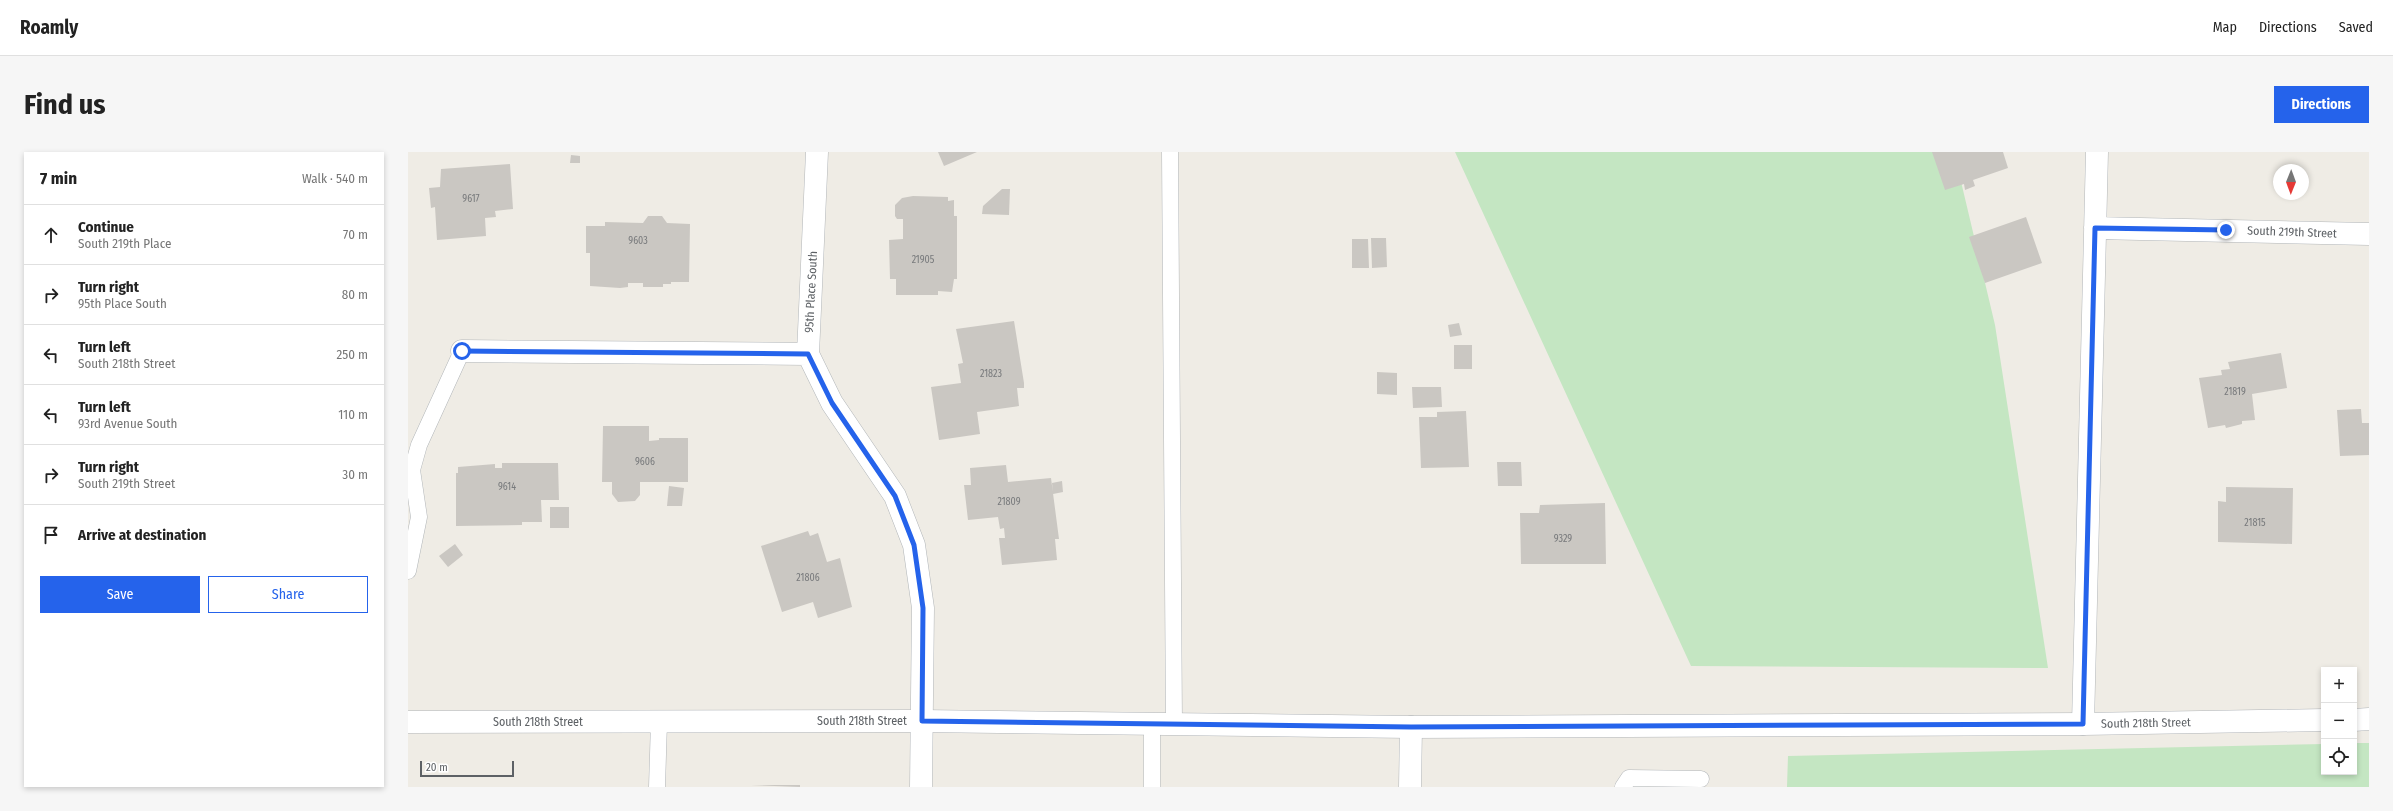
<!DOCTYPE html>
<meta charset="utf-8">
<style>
:root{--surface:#fff;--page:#f6f6f6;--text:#222;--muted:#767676;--line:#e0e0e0;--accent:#2563eb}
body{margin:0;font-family:"Fira Sans Condensed",sans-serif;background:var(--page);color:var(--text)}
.controls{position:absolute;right:12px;bottom:12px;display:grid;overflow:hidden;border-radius:0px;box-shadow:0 2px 6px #0003}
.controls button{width:36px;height:36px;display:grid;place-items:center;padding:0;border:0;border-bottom:1px solid var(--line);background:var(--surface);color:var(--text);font:20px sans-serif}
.compass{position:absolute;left:1865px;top:12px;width:36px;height:36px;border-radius:50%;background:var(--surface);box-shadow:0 2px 6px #0003;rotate:181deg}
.scale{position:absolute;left:12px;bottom:10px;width:94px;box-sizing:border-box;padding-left:4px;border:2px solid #5d6165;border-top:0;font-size:11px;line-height:14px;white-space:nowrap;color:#5d6165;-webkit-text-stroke:3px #fff;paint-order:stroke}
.stop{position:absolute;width:12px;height:12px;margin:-9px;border:3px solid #2563eb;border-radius:50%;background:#fff}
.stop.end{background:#2563eb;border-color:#fff;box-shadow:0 1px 4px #0008}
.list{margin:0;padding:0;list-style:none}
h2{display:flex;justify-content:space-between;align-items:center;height:52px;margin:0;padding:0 16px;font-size:17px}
h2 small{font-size:13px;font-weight:400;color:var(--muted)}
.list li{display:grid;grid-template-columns:26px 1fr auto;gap:12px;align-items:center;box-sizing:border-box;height:60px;padding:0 16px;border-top:1px solid var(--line)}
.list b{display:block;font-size:15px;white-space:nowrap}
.list p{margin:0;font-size:13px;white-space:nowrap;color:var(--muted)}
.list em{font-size:13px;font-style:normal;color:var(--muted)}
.actions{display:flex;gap:8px;padding:12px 16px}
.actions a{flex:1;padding:9px 0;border:1px solid var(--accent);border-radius:0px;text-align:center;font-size:14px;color:var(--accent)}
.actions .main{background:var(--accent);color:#fff}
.icon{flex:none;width:22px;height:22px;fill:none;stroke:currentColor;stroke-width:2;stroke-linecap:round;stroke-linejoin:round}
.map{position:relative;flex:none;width:1961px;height:635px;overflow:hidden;border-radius:0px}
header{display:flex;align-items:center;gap:24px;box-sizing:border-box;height:56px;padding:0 20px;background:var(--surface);border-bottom:1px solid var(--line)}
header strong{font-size:19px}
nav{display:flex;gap:22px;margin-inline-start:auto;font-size:14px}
.intro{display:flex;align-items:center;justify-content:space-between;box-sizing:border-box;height:96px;padding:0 24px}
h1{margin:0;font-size:28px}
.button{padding:10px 18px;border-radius:0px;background:var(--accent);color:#fff;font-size:14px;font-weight:700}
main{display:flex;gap:24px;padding:0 24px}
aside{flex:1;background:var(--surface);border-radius:0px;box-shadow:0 2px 6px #0003}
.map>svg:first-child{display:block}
.green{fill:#c4e6c2}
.building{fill:#cac7c2}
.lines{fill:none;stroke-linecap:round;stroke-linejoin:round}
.lane-casing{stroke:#b2b6b9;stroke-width:17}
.street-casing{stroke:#b2b6b9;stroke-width:23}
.secondary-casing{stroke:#b1b5b9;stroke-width:23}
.lane{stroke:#fff;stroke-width:16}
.street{stroke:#fff;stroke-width:22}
.secondary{stroke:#fff;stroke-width:22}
.route{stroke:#2563eb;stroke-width:5}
.labels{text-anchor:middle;stroke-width:3;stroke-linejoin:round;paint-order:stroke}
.number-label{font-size:10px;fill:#787a7c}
.street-label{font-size:12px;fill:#5d6165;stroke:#fff}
</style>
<header>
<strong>Roamly</strong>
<nav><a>Map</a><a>Directions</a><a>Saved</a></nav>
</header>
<div class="intro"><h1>Find us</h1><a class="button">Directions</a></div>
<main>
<aside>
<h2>7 min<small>Walk · 540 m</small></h2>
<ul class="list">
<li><svg class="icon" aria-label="ahead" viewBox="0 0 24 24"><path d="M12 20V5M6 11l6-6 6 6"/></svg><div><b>Continue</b><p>South 219th Place</p></div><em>70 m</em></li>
<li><svg class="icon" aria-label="right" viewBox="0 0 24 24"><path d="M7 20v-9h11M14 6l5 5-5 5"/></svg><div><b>Turn right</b><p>95th Place South</p></div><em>80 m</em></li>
<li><svg class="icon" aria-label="left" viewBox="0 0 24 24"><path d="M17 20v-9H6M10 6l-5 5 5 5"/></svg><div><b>Turn left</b><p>South 218th Street</p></div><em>250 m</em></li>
<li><svg class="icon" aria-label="left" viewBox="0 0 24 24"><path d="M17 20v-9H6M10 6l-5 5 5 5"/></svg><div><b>Turn left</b><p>93rd Avenue South</p></div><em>110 m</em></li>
<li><svg class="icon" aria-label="right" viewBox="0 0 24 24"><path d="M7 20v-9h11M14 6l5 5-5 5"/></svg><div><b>Turn right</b><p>South 219th Street</p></div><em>30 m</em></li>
<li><svg class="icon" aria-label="arrive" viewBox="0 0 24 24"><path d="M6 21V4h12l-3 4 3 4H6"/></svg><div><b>Arrive at destination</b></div></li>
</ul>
<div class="actions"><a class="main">Save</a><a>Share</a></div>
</aside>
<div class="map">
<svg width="1961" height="635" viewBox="0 0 1961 635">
<rect width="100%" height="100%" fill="#efece5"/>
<path class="green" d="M1047,0H1546L1587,173L1640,516L1283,514Z
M1946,591H1961V635H1379L1380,604L1916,592V620H1946Z"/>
<path class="building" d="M530,0H569L536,14Z
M1524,0H1595L1600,16L1565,28L1567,34L1557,38L1556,32L1537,38Z
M163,3L172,4V11H162Z
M102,12L105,57L87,59L88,65L77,66L78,84L29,88L27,55L23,56L21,36L32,35L33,17Z
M594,37H602L601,63L574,62L575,54Z
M505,44L540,45V49L546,48V64H549V127H546L544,140L530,139V143H488V127H482L481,88L495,87V67H489L487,64V53L494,46Z
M240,64H254L259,71L282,72L281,130H263V132H255V135H235V131H220V135L212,136L182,134V101H178V74H197V70L235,71Z
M1618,65L1634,111L1577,131L1561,85Z
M963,86H978L979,115L964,116Z
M944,87H960L961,116H944Z
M606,169L616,231V236H609L611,254L569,260L572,282L531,288L523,235L553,231L550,212L555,211L548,177Z
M1051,171L1054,183L1042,185L1040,173Z
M1046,193H1064V217H1046Z
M1873,201L1879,236L1844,242L1847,268L1834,269V272L1818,276L1817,273L1800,276L1791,226L1814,223L1813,218L1822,217L1820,210Z
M969,220L989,221V243L969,242Z
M1004,235H1033L1034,255L1005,256Z
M1953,257L1954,271H1961V303L1932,304L1929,258Z
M1058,259L1061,315L1013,316L1011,265H1029V260Z
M195,274H241V289L251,288V286H280V330H232V343L227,349L210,350L204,342V330H194Z
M1089,310H1113L1114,334H1090Z
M94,311H150L151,348H133L134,370H114V373L48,374V321H50V315L87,312V316H94Z
M598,313L600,330L643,326L651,387H647L649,408L594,413L591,386H597L596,376L592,377L590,365L560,368L556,333H563L562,316Z
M654,329L655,340L645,342L644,331Z
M261,334L276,336L274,354H259Z
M1818,335L1885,336L1884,392L1810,390V349L1818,350Z
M1197,351L1198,412H1113L1112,361H1131L1132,353Z
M142,355H161V376H142Z
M400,379L402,384L410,381L419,410L432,406L444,455L410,466L405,450L374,460L353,394Z
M47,392L55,403L40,415L31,404Z
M343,633H392V635Z"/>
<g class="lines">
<defs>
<path id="lane" d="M762,0L766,572
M0,419L11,365L4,318L11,293L54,199
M249,635L251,570
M744,635V572
M1215,635L1221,626L1293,627"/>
<path id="street" d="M409,0L400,202L424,251L487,344L506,393L515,456L513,635
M1687,76L1961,82
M54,199L400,202
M1675,572L1689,0
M1002,635L1003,575"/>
<path id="secondary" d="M1946,568L1961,567
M0,570L514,569L1003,575L1675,572L1916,568"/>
</defs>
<use href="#lane" class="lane-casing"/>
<use href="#street" class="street-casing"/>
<use href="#secondary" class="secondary-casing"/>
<use href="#lane" class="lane"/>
<use href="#street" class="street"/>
<use href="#secondary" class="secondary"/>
</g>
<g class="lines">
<path class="route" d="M54,199L400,202L424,251L487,344L506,393L515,456L514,569L1003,575L1675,572L1687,76L1818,78"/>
</g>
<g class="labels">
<g class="number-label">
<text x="63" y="50">9617</text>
<text x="230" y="92">9603</text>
<text x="515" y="111">21905</text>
<text x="583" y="225">21823</text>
<text x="1827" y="243">21819</text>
<text x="237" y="313">9606</text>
<text x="99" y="338">9614</text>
<text x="601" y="353">21809</text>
<text x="1847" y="374">21815</text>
<text x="1155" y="390">9329</text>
<text x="400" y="429">21806</text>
</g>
<g class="street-label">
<text transform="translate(1884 80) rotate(2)" y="4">South 219th Street</text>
<text transform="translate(403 140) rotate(-87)" y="4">95th Place South</text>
<text x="454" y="573">South 218th Street</text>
<text x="130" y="574">South 218th Street</text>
<text transform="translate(1738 571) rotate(-1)" y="4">South 218th Street</text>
</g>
</g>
</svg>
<div class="controls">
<button>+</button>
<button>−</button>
<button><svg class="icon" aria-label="locate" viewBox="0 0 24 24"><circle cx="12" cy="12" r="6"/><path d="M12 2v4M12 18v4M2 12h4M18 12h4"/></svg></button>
</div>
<svg class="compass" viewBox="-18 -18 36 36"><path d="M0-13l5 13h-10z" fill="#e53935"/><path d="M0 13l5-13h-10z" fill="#767676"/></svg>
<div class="scale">20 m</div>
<div class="stop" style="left:54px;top:199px"></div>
<div class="stop end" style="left:1818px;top:78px"></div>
</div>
</main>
